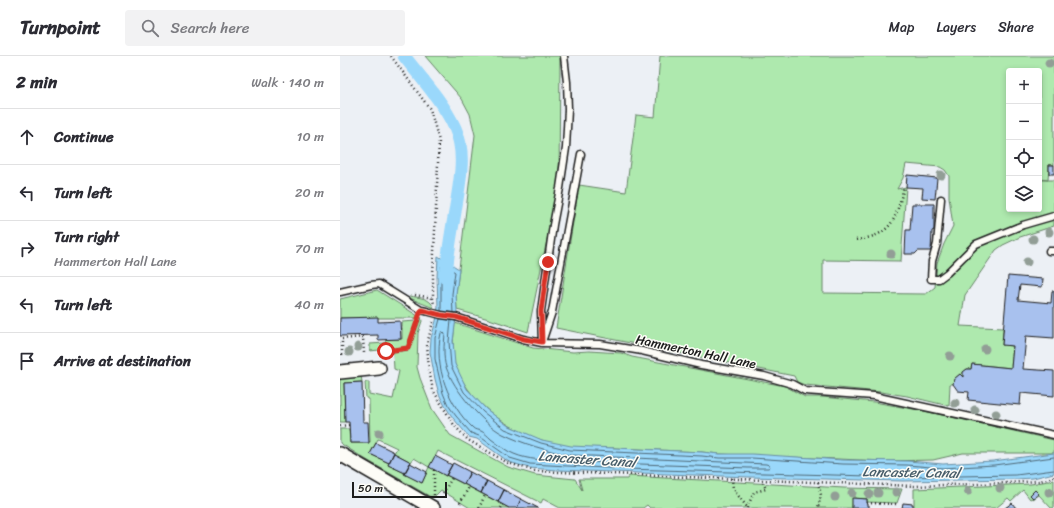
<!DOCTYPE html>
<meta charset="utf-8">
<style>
:root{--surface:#fff;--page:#f2f2f3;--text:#2b2b33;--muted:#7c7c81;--line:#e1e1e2}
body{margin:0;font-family:Sriracha,sans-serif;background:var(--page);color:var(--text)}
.controls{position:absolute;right:12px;top:12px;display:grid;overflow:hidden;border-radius:4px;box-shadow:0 2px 6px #0003}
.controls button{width:36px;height:36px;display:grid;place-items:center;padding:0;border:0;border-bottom:1px solid var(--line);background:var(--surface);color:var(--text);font:20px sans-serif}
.scale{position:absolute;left:12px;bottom:10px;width:95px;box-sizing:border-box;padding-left:4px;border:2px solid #1c1c1c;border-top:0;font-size:11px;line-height:14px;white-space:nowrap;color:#1c1c1c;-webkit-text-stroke:3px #fdfcf7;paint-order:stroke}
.stop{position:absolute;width:12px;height:12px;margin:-9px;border:3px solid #d93025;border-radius:50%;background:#fff}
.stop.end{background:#d93025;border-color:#fff;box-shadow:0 1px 4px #0008}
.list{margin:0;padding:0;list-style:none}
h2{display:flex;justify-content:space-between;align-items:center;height:52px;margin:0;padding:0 16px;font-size:17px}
h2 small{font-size:13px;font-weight:400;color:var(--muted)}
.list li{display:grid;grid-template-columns:26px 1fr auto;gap:12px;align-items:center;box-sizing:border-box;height:56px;padding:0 16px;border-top:1px solid var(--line)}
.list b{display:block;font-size:15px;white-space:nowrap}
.list p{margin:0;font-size:13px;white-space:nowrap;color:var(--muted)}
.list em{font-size:13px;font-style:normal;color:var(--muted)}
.icon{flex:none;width:22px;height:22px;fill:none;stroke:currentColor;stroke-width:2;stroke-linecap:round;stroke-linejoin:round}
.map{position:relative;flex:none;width:714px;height:452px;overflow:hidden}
header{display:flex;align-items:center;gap:24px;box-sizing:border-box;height:56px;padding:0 20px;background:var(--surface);border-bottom:1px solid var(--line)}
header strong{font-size:19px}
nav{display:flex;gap:22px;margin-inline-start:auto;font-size:14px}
.search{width:280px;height:36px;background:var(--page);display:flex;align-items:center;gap:10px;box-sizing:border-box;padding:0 14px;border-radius:4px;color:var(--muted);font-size:15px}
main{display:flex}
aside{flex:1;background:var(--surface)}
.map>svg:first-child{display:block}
.green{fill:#aee9ae;stroke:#658265;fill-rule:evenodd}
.water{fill:#9ad8fb;stroke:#688da2}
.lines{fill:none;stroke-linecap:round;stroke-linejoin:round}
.shore{stroke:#4e6775;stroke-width:1}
.canal{stroke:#9ad8fb;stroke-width:13}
.building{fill:#a8c1ee;stroke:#1c1c1c}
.lane-casing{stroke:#1c1c1c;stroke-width:9}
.street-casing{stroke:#1c1c1c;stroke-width:16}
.path{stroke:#1c1c1c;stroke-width:2.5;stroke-dasharray:1 3;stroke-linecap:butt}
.lane{stroke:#fdfcf7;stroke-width:6}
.street{stroke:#fdfcf7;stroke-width:13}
.lane-bridge-casing{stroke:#1c1c1c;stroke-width:9;stroke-linecap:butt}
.lane-bridge{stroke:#fdfcf7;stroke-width:6}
.tree{fill:#929e96}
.route{stroke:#d93025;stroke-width:5}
.labels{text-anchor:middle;stroke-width:3;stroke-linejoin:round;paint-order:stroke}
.street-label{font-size:13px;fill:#1c1c1c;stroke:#fdfcf7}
.water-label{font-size:14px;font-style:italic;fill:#485e6a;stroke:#fdfcf7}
</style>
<header>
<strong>Turnpoint</strong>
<div class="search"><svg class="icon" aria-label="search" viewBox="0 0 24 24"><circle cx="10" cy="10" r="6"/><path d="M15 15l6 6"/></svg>Search here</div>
<nav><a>Map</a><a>Layers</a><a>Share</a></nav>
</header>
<main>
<aside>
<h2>2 min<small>Walk · 140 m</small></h2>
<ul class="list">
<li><svg class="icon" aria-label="ahead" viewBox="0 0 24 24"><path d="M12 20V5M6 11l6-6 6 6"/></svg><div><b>Continue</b></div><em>10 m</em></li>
<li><svg class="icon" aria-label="left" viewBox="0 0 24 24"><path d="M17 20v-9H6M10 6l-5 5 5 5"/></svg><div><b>Turn left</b></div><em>20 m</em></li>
<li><svg class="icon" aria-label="right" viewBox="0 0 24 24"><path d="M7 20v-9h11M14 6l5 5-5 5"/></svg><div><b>Turn right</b><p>Hammerton Hall Lane</p></div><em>70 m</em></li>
<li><svg class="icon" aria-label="left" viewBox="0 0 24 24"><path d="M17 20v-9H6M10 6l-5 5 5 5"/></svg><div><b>Turn left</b></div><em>40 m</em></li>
<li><svg class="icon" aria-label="arrive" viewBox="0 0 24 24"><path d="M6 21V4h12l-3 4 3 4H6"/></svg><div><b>Arrive at destination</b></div></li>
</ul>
</aside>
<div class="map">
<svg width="714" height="452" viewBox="0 0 714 452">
<rect width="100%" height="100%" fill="#ecf0f5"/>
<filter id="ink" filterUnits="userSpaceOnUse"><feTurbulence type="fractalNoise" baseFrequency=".025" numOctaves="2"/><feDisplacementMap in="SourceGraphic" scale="8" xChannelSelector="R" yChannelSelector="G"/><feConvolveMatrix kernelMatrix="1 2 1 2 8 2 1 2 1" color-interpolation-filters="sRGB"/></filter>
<g filter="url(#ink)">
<path class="green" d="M85,0H220L219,125L188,276L149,263L117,254L116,238L135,79L130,58L122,43Z
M320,0H714V109H709L708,124L700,123L699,15H669V153H699V124H714V170L680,181L663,189L656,194L625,239L620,270L663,272L662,289L673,290L671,312L632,308L631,313H627L623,316V321L620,318L614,323L613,328H610L609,350L567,340L541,336L465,329L457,326L454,320L216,272L239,129L286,136L296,59L315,61ZM566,108L600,111L605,114L609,120V141L613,170L604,188L597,207L595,231L586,238L483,237V204L561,205L566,131L557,133L563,122Z
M37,234L78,260L77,262H0V243Z
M70,240C79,242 90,241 94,252L81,247L70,242Z
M81,261L82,265L78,277L77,311L80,322L92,353L110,379L168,411L195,419L235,423L242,434L239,423H287L289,420L504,432L562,433L557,447L527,446V443L513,442L512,452H310L307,449L303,452H220L203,443L201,447L98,395L90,411L106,420V419L169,452H130L101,434L95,440H89L25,403L0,387V373H9L10,387H28L29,385L30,386L29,343L26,342L25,326H29V338L53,343L59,315L54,313L53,296L69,294ZM38,383L57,392L54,397L71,406L74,402L89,411L82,427L65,418V417L48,409L49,407L30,398Z
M76,265L67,291L30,295V288L45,287L46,283H62V266Z
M115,267L193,292L233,296L249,295L281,297L292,301L445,330L465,341H482L534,346L584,355L714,384V397H623L593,404L545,405L379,398L362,396C333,395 304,393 274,392C260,392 246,392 232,391C185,385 132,355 115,309C111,297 114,279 115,267Z
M21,320L22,326L4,327L5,366H0V321Z
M714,424V452H711L699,439L693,443L692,442L690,443L683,434L671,445L668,442L656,452H574V433L691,428Z"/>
<path class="water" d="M98,200L119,213L116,238L117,254L113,285L115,308L127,333L146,353L167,369L202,384L231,390L362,396L379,398H412L503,404L568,405L603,408L653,405L714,397V417L693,422L676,423L563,425L409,421L218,414L189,412L169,406L137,383L129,381L113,362L105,350L99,338L95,323L90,296L91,282L96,265L98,251L97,221Z"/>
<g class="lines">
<path class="shore" d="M101,255V210L103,208L115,216L112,238L113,257
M100,263L95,282V303L103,337L108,349L116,360L131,377L139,380L170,402L190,408L285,413L563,421L676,419L714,414
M111,264L109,286L111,310L124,336L143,356L165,373L201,387L230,394L362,400L379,402H412L503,408L567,409L603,412L654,409L714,401
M103,276L105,278C104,288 103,302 106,311C114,334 142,367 163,378C184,388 207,395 230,399L426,408L429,409L430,411L428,412H409L219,405C204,404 188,404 174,398C166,395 158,388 151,383C148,380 145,377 141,375C138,374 135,374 133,372C109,350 93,310 101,277Z"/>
<path class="canal" d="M64,0C82,23 103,46 115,72C127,98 119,129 115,156C111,178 107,200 106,222"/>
</g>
<path class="building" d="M709,109H714V118H709Z
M567,119L597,122L595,143L582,142L583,132L566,131Z
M572,148H594V174L592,175L591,195H578L575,198H565L566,174H570Z
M668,220L703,223L702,231L680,229L678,244L711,247L712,235H714V282L686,280L683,313L714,315V340L681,337L680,349L628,344L629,336L618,335L613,328L614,323L620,318L623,321V316L627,313H631L632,308L671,312L673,290L662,289Z
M38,261V266L60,265L61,283L38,284V279L0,280V262Z
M22,326L23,366H28L29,387H10L9,366H5L4,327Z
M36,387L54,396L49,407L30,398Z
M54,397L71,406L65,417L48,409Z
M95,400L112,409L106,420L89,411Z
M70,407L87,416L82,427L64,418Z
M113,407L130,416L124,428L106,419Z
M130,416L147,425L141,437L124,428Z
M147,425L164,434L158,446L141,437Z
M164,434L181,443L177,452H169L158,446Z
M695,434L699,438L693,442L690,439Z
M512,442L527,443V449H529V452H512Z
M181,443L198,452H177Z
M563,447L573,448V452H562Z
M672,447L676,452H665Z"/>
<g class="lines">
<defs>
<path id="lane" d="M601,143L597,188L592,205L591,223H599L607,217L636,188L683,169L714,160
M709,195H714
M0,236L31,229L39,228L81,254L86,255
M116,261L183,283L202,287L260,288L302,295L361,309L424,320L452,328L465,335L534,340L714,379
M203,283L212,256L241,98
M202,287L201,255L213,169L220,132L226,92L228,53L227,26L224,0"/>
<path id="street" d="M0,316L39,312
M0,398L93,452"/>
</defs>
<use href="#lane" class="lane-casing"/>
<use href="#street" class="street-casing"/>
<path class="path" d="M51,0L90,53L99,85L93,218V242L94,249
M516,184C553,179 555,164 564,131
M75,239L93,242
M93,266L87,288L89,314L93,334L114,369L128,384L168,407L195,415L574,430L666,427L700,425L714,421
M2,299V283L23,281L24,297
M44,301L47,295L68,292L79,262
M0,370L9,369
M392,422L393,433L407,451
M478,426L481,439L478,452
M103,437L112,422
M94,439V414
M120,447L129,431
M527,447L557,448
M139,452L145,439
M161,452L163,449
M407,452L414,436L426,433L422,424"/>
<use href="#lane" class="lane"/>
<use href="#street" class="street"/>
<defs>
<path id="lane-bridge" d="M86,255L101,259L116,261"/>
</defs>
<use href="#lane-bridge" class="lane-bridge-casing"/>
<use href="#lane-bridge" class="lane-bridge"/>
</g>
<g class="tree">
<circle cx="709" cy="7" r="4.5"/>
<circle cx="601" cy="119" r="4.5"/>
<circle cx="709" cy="176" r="4.5"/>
<circle cx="693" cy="183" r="4.5"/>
<circle cx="551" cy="198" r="4.5"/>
<circle cx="687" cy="206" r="4.5"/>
<circle cx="18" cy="291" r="4.5"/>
<circle cx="645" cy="293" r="4.5"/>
<circle cx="9" cy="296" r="4.5"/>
<circle cx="610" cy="300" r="4.5"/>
<circle cx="615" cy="347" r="4.5"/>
<circle cx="635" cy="354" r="4.5"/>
<circle cx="656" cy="358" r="4.5"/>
<circle cx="39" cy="377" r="4.5"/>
<circle cx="660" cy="432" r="4.5"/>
<circle cx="628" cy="435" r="4.5"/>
<circle cx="556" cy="436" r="4.5"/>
<circle cx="709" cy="436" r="4.5"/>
<circle cx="512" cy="437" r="4.5"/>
<circle cx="538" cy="437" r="4.5"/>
<circle cx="529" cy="438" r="4.5"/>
<circle cx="495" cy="441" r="4.5"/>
</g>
</g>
<g class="lines" filter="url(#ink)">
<path class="route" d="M46,295L68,292L81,254L101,259L116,261L184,283L202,286L201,255L208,206"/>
</g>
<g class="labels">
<g class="street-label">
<text transform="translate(356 295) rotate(12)" y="5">Hammerton Hall Lane</text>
</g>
<g class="water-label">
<text transform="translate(247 403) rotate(4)" y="5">Lancaster Canal</text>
<text transform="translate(571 416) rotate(1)" y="5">Lancaster Canal</text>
</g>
</g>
</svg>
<div class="controls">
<button>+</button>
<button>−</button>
<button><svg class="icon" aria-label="locate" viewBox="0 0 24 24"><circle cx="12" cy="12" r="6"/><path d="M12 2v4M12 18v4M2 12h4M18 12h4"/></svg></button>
<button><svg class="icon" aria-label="layers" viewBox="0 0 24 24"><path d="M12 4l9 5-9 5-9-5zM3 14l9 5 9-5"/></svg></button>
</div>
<div class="scale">50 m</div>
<div class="stop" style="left:46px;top:295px"></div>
<div class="stop end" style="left:208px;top:206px"></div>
</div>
</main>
